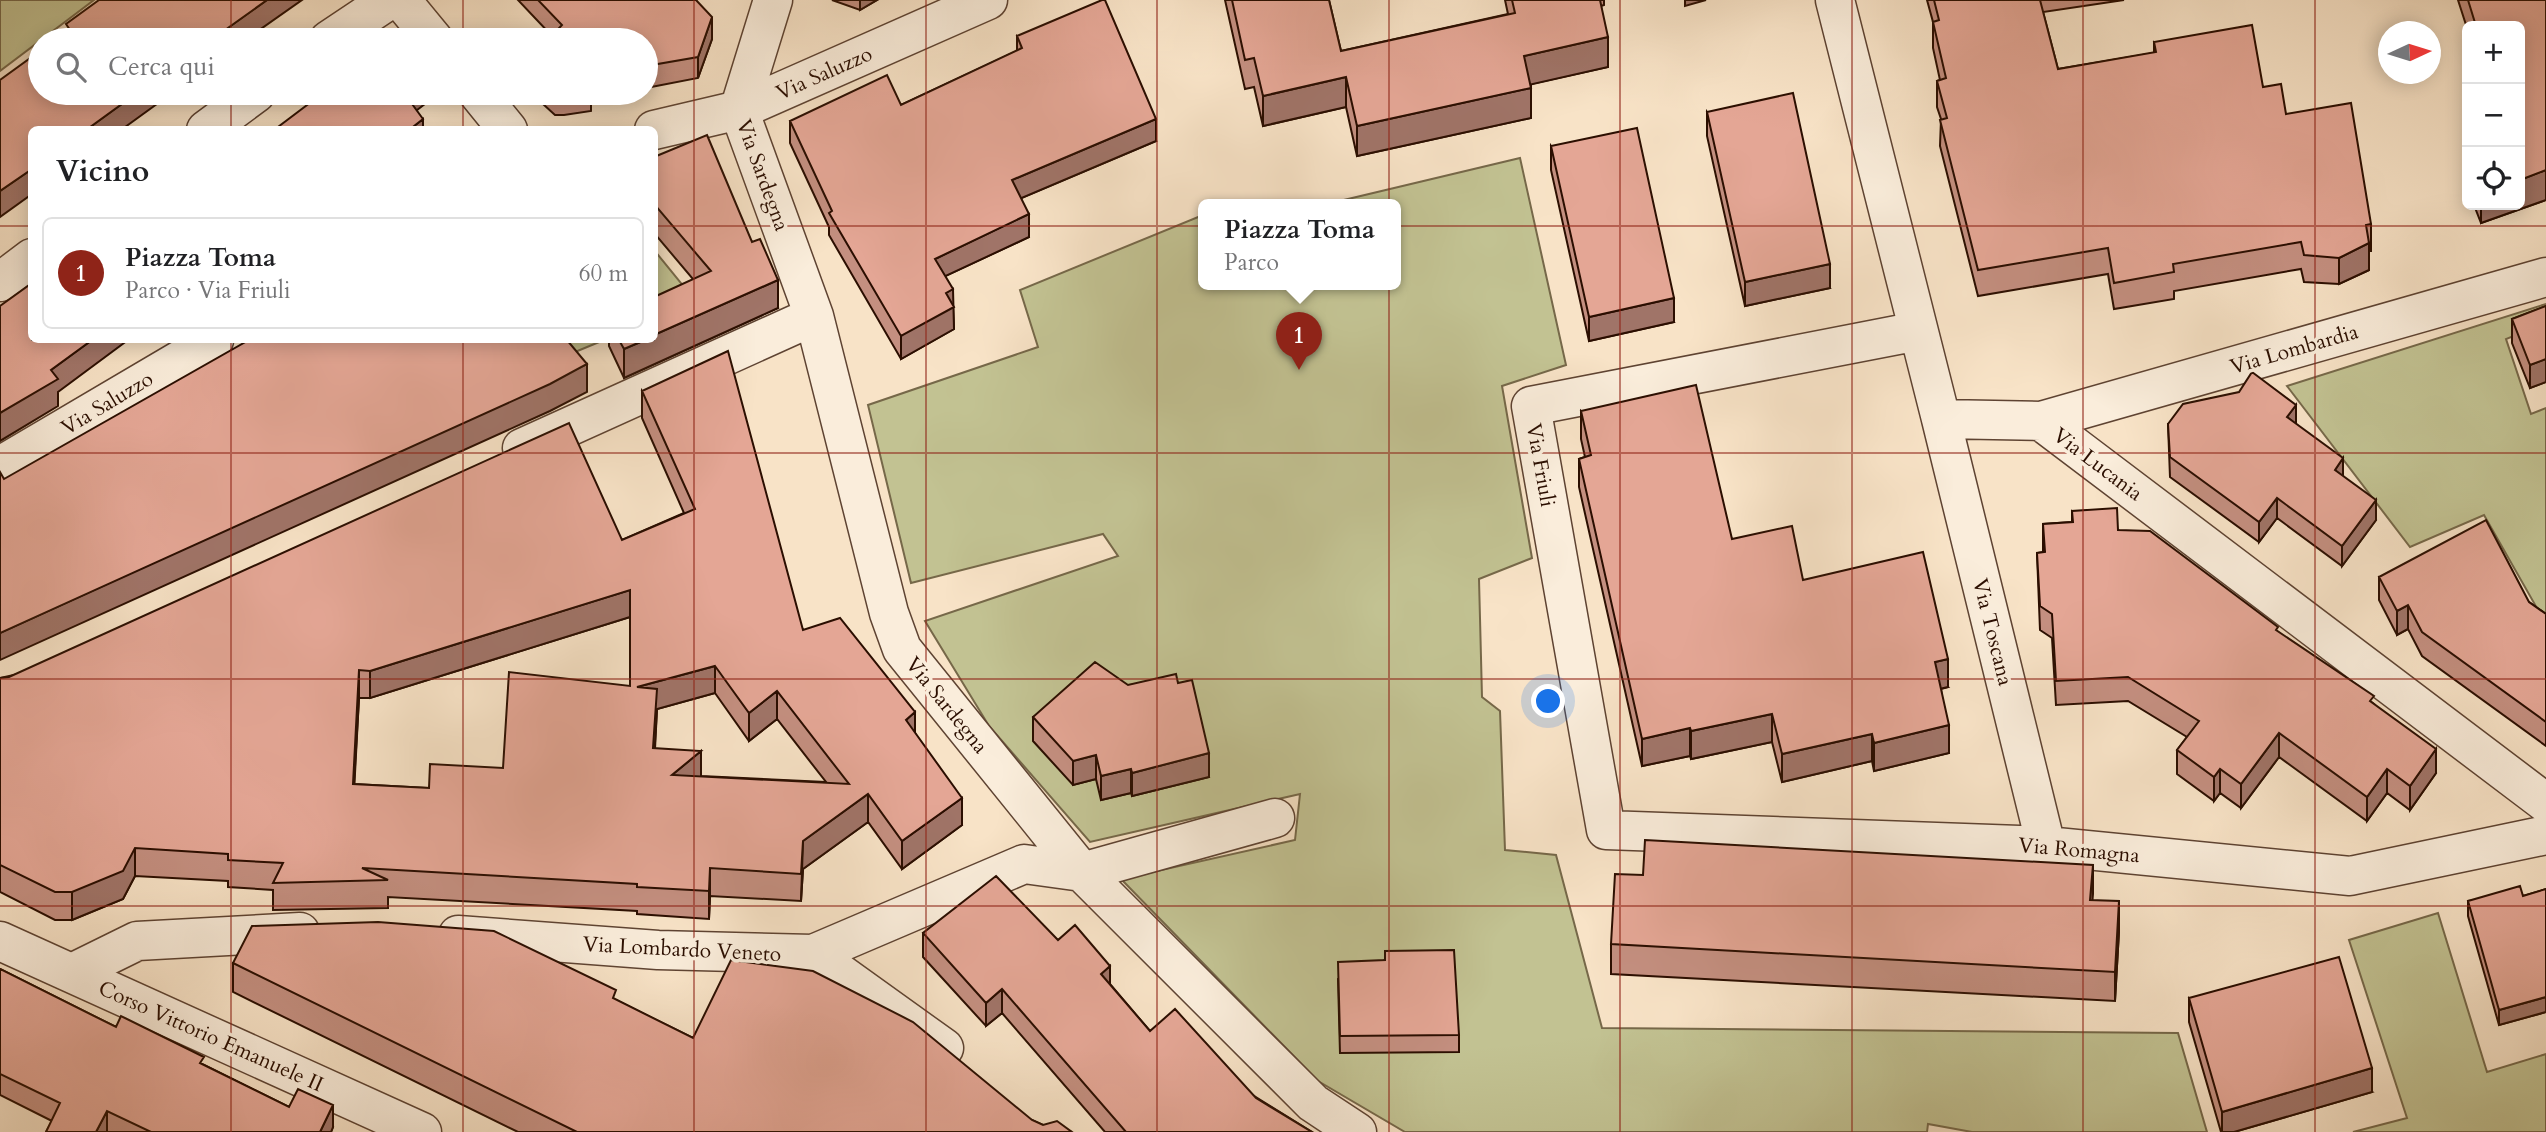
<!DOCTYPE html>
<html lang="it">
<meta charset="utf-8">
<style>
:root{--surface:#fff;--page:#f2f2f2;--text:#202124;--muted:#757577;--line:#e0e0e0;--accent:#8f2418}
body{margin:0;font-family:Cardo,serif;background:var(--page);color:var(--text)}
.controls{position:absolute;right:21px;top:21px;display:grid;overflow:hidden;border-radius:10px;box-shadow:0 4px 18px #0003}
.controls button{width:63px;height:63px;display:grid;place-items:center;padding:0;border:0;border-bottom:2px solid var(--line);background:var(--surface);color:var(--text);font:35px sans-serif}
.compass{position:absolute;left:2378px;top:21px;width:63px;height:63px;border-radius:50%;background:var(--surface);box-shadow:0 4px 18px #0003;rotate:86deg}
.you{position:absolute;left:1549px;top:702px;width:24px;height:24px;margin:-18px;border:5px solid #fff;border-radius:50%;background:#1a73e8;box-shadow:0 0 0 10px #1a73e833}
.badge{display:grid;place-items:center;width:46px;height:46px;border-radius:50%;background:var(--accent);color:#fff;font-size:23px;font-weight:700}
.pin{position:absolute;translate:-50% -58px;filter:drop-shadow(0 2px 4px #0008)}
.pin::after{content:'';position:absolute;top:37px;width:24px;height:21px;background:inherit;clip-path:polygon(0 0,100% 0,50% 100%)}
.popup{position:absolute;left:1198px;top:199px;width:203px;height:91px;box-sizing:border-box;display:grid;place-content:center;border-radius:10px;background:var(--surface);filter:drop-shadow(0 2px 5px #0005);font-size:23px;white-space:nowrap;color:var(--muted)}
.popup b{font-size:26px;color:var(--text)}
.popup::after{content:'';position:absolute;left:50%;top:100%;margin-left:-14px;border:14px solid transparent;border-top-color:var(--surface)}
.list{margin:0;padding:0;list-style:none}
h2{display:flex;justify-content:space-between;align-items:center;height:91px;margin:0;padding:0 28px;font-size:30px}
h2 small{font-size:23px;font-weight:400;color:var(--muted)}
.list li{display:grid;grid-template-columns:46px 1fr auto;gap:21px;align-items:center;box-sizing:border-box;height:112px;margin:0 14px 14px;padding:0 14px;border:2px solid var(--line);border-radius:10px}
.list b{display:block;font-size:26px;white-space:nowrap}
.list p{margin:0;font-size:23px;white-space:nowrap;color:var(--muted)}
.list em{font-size:23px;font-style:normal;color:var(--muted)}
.icon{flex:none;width:38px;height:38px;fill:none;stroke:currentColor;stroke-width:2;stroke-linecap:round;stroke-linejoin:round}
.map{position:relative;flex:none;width:2546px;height:1132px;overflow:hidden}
.search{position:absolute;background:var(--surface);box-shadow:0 4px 18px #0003;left:28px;top:28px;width:630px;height:77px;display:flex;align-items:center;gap:18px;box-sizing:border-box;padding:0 24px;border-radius:38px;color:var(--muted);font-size:26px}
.panel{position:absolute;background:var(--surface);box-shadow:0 4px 18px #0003;left:28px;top:126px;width:630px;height:217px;border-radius:10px}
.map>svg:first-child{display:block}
.green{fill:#c2c292;stroke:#766849;stroke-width:2}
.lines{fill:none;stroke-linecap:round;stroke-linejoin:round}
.street-casing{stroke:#5e4332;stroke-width:41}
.street{stroke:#faeddb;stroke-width:38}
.wall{fill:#c48f80;stroke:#2b0e00;stroke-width:2;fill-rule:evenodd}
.shaded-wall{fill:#a07468;stroke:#2b0e00;stroke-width:2}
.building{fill:#e4a695;stroke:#2b0e00;stroke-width:2;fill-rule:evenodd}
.grid{fill:none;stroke:#8f2418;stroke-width:2;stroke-opacity:0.55}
.labels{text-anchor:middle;stroke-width:7;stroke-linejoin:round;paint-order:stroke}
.street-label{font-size:21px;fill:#2b0e00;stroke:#faeddb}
</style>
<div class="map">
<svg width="2546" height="1132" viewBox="0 0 2546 1132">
<rect width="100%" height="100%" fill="#f8e3c7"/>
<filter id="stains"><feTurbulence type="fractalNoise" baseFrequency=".00286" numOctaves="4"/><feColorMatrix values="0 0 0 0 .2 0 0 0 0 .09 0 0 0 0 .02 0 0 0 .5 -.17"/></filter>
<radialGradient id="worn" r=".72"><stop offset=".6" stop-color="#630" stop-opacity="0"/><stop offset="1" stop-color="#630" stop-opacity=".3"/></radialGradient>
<path class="green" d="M0,0H94L0,71Z
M1520,158L1566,365L1502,386L1532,558L1479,579L1482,697L1500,711L1505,850L1556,855L1602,1028L2178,1033L2207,1132H1972L1928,1124L1927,1132H1405L1318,1081L1121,879L1295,840L1300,794L1090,842L989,726L925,621L1118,556L1103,534L911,583L868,405L1038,347L1020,290L1203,215V284H1395V204H1327Z
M654,250L694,299L654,317Z
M2546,304V323L2506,339L2531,414L2546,408V624L2484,515L2410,547L2287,386Z
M549,340H604L563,357Z
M2438,913L2487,1072L2546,1054V1132H2353L2407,1118L2349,940Z"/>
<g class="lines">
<defs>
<path id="street" d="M401,0L434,40
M1835,0L1941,419L2041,421L2546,803
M329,40L389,0
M478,93L508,130
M739,110L814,316L889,613L902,649L1082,872L1313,1103L1357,1132
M739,110L773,0
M206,130L256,93
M654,130L739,110L988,0
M0,282L32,258
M1918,331L1531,406L1606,830L2046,846L2350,876L2546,835
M1941,419L2046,846
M2041,421L2546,277
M522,448L814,316
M0,466L214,340
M458,935L658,950L813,954L1024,864L1082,872L1275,818
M0,941L422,1132
M813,954L944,1048
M72,973L137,941L300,932"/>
</defs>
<use href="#street" class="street-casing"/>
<use href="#street" class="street"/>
</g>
<path class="wall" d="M518,0H696L712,39L698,78L646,88V40L552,36Z
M832,0H877L860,10Z
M1225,0H1329L1341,51L1508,14L1505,0H1604V5L1601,6L1608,67L1531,84V118L1357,156L1346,107L1263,126L1254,87L1245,89Z
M1927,0H2124L2043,12L2058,69L2154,53V42L2263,87L2286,114L2371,224V251H2369V270L2339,284L2304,282L2301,269L2174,291V299L2114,309L2108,274L1978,296L1940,146L1941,119L1937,107V81L1940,80L1933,48V22Z
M2458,0H2546V200L2481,223L2474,205H2520V26H2467V28Z
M1017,36L1156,141L1021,198L1029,237L945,276L953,305L954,329L901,359L829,235V227L790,143V121L901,105L1017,51Z
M531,93H616L591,97V111L564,115H555Z
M1707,112L1830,288L1745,306L1707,136Z
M1551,146L1674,322L1589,341L1551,170Z
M2467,148V185L2465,179V149Z
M654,157L778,308L624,378L609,346V340H654L693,279L654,233Z
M2546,306V382L2530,388L2512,343V319Z
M642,391L803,630L915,733L962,825L902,869L868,822L803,869L801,901L710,896L709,919L637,914V911L388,897V908L273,910V890L228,887V881L135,876L123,899L72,920H55L0,892V678L622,540L684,513L642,418ZM630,617V686L503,768L429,788L354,784L359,698H370ZM715,693L749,741L777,719L826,782L701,776L655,749L657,709Z
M1581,411L1732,539L1948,687L1941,689L1949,753L1874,771L1872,761L1782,782L1772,742L1691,759L1690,756L1642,766L1579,487V459L1585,457L1581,439Z
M2168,424H2296L2343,476L2376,520L2342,566L2277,518L2259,542L2170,477Z
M2072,511L2118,530L2278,632L2374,704L2436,773L2410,810L2387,793L2367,821L2279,757L2241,808L2220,793L2214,801L2177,774V750L2187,737L2128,701L2056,705L2052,638L2040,630L2037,553L2043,552V524L2072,522Z
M2379,577L2529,602L2546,614V746L2422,656L2408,629L2397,635L2379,600Z
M1178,683L1209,777L1132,796L1131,793L1101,800L1096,779L1073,785L1033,741V717L1128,685Z
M2546,889V1012L2499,1025L2468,916V901L2523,896Z
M2092,900L2119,931L2115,1001L1611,974V944Z
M923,933L1058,940L1110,984L1150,1031L1312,1132H1105L1002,1013L986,1026L923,957Z
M1385,960L1459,1035V1052L1340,1053L1338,979Z
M233,963L616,1000L693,1038L1032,1120L1043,1125L1072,1132H518L233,992Z
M0,969L116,1027L204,1065L289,1107L333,1127L331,1132H46L52,1121L0,1095Z
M2189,998L2372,1092L2234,1132H2221L2189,1022Z"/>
<path class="shaded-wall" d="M267,0H302L245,40H211Z
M860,0H877L860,10Z
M1685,0H1706L1685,6Z
M712,17V39L698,78V57Z
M1608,37V67L1524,86V56Z
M1346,77V107L1263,126V96Z
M1531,88V118L1357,156V126Z
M137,93H172L121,130H86Z
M404,93H434V97L404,120Z
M423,119V130H409Z
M1156,119V141L1012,202V180Z
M32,169V194L0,217V191Z
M2546,170V200L2481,223V205H2520V180Z
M1029,214V237L935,281V259Z
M2369,243V270L2339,284V258Z
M1830,264V288L1745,306V282Z
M778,280V308L624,378V349L645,340H654V335Z
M953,289L954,329L901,359V336L946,293Z
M1674,298V322L1589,341V317Z
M92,340H128L58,392V406L0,441V413L51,370Z
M2546,359V382L2530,388V365Z
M587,364V392L550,411L0,660V633Z
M2296,405V425L2287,417Z
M2343,458V478L2335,470Z
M2277,498V518L2259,542V522Z
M2376,500V520L2342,566V546Z
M630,590V617L370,698V671Z
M2408,605V629L2397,635V611Z
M1948,659V687L1935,690V662Z
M715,666V693L657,709L653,776L637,687Z
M359,670V698L353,811V784Z
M777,691V719L749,741V713Z
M915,712V740L906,720Z
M1772,714V742L1691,759V731Z
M1949,725V753L1874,771V743Z
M1690,728V756L1642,766V739Z
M2279,733V757L2241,808V784Z
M1872,734V761L1782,782V754Z
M2436,749V773L2410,810V786Z
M701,751V779L672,775Z
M1209,753V777L1132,796V773Z
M1096,755V779L1073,785V761Z
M1131,769V793L1101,800V776Z
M2220,769V793L2214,801V777Z
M2387,769V793L2367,821V797Z
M868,794V822L803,869L801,901L803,841Z
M962,798V825L902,869V841Z
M135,848V876L123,899L72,920V892Z
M2093,865V894L2090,929V900Z
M710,868V896L709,919V891Z
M2119,901V931L2115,1001V972Z
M1110,966V990L1101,974Z
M1002,989V1013L986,1026V1003Z
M2546,997V1012L2499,1025V1010Z
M2372,1068V1092L2234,1132H2222V1112Z
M333,1105V1127L331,1132H320Z
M107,1111V1132H96Z"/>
<path class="building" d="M99,0H267L211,40H55L70,30L66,24Z
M538,0H696L712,17L698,57L646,66V40H548L562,25Z
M1102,0H1105L1156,119L1012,180L1029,214L935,259L953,289L946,293L954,307L901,336L829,213L832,211L790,121L887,75L901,105L1022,48L1017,36Z
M1232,0H1329L1341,51L1515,13L1512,0H1600L1608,37L1524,56L1531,88L1357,126L1346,77L1263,96L1254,58L1245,60Z
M1934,0H2040L2058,69L2156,52L2154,42L2252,25L2263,87L2281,84L2286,114L2351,103L2371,224L2366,225L2369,243L2339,258L2304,255L2301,242L2173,264L2174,272L2114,283L2108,248L1978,270L1940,120L1947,118L1937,81L1946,78L1933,22L1939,20Z
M2468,0H2546V170L2520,180V26H2476Z
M408,36L411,40H402Z
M40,51V93H137L86,130H32V169L0,191V80Z
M323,93H404L423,119L409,130H274Z
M1793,93L1830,264L1745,282L1707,112Z
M1637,128L1674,298L1589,317L1551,146Z
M707,135L752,242L760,239L778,280L654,335V297L711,271L654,204V157Z
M32,283V340H92L51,370L58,379L0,413V306Z
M2546,306V359L2530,365L2512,319Z
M249,340H567L587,364L550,384L0,633V472L4,479Z
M619,340H645L624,349Z
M728,351L803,630L840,618L915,712L906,720L962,798L902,841L868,794L803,841L801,874L710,868L709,891L637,887V884L362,868L388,880L273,883L283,863L228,860V854L135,848L123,871L72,892H55L0,865V678L9,677L569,423L622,540L695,509L642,391ZM630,590V686L509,672L503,768L430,764L429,788L353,784L359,670L370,671ZM715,666L749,713L777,691L849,784L672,775L701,751L653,748L657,689L637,687Z
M2252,372L2296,405L2287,417L2343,458L2335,470L2376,500L2342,546L2277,498L2259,522L2170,457L2168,424L2183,404L2239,392Z
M1696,385L1732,539L1792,526L1803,580L1923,552L1948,659L1935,662L1949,725L1874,743L1872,734L1782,754L1772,714L1691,731L1690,728L1642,739L1579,459L1591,455L1581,411Z
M2117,508L2118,530L2150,531L2278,627L2276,630L2374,696L2370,701L2436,749L2410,786L2387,769L2367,797L2279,733L2241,784L2220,769L2214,777L2177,750L2199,721L2128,677L2056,681L2052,614L2040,606L2037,553L2045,552L2043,524L2073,522L2072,511Z
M2486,520L2529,602L2546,614V722L2422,632L2408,605L2397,611L2379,577Z
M1095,662L1128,685L1176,674L1178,683L1192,680L1209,753L1132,773L1131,769L1101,776L1096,755L1073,761L1033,717Z
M1645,840L2093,865L2090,900L2119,901L2115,972L1611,944L1615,874L1643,875Z
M996,876L1058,940L1075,925L1110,966L1101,974L1150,1031L1175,1009L1256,1098L1312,1132H1126L1002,989L986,1003L923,933Z
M2520,886L2523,896L2546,889V997L2499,1010L2468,901Z
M378,922L494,931L616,990L613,998L693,1038L731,960L813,971L913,1022L1032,1120L1043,1125L1057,1121L1072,1132H577L233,963L252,926Z
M1454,950L1459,1035L1340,1036L1338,962L1385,960V951Z
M2339,957L2372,1068L2222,1112L2189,998Z
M0,969L116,1027L121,1016L204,1057L200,1063L289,1107L298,1089L333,1105L320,1132H151L107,1111L96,1132H46L60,1103L0,1074Z"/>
<path class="grid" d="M231,0V40M463,0V40M694,0V1132M926,0V1132M1157,0V1132M1389,0V1132M1620,0V1132M1852,0V1132M2083,0V1132M2315,0V1132M231,93V130M463,93V130M0,226H32M654,226H2546M231,340V1132M463,340V1132M0,453H2546M0,679H2546M0,906H2546"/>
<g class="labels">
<g class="street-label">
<text transform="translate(824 73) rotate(-24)" y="7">Via Saluzzo</text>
<text transform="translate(763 175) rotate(70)" y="7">Via Sardegna</text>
<text transform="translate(2294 349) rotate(-16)" y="7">Via Lombardia</text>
<text transform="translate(107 403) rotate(-31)" y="7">Via Saluzzo</text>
<text transform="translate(2098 464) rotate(37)" y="7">Via Lucania</text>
<text transform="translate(1541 465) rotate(80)" y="7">Via Friuli</text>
<text transform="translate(1993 632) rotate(76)" y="7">Via Toscana</text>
<text transform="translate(947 705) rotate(51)" y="7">Via Sardegna</text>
<text transform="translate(2079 850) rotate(5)" y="7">Via Romagna</text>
<text transform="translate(682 949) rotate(3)" y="7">Via Lombardo Veneto</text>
<text transform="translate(211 1036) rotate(24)" y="7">Corso Vittorio Emanuele II</text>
</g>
</g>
<rect width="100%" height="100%" filter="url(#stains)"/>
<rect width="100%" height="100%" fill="url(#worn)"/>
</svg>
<div class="controls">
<button>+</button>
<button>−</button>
<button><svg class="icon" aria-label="locate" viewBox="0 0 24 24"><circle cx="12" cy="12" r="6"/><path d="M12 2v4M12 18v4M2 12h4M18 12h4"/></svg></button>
</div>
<svg class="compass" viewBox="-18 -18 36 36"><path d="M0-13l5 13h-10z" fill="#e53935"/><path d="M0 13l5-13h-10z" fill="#757577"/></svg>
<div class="you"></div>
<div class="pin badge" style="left:1299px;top:370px">1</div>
<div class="popup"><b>Piazza Toma</b>Parco</div>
<div class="search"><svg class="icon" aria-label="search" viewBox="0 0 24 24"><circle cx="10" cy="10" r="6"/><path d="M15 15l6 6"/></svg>Cerca qui</div>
<section class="panel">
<h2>Vicino<small></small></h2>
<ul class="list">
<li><span class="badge">1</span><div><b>Piazza Toma</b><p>Parco · Via Friuli</p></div><em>60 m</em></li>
</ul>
</section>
</div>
